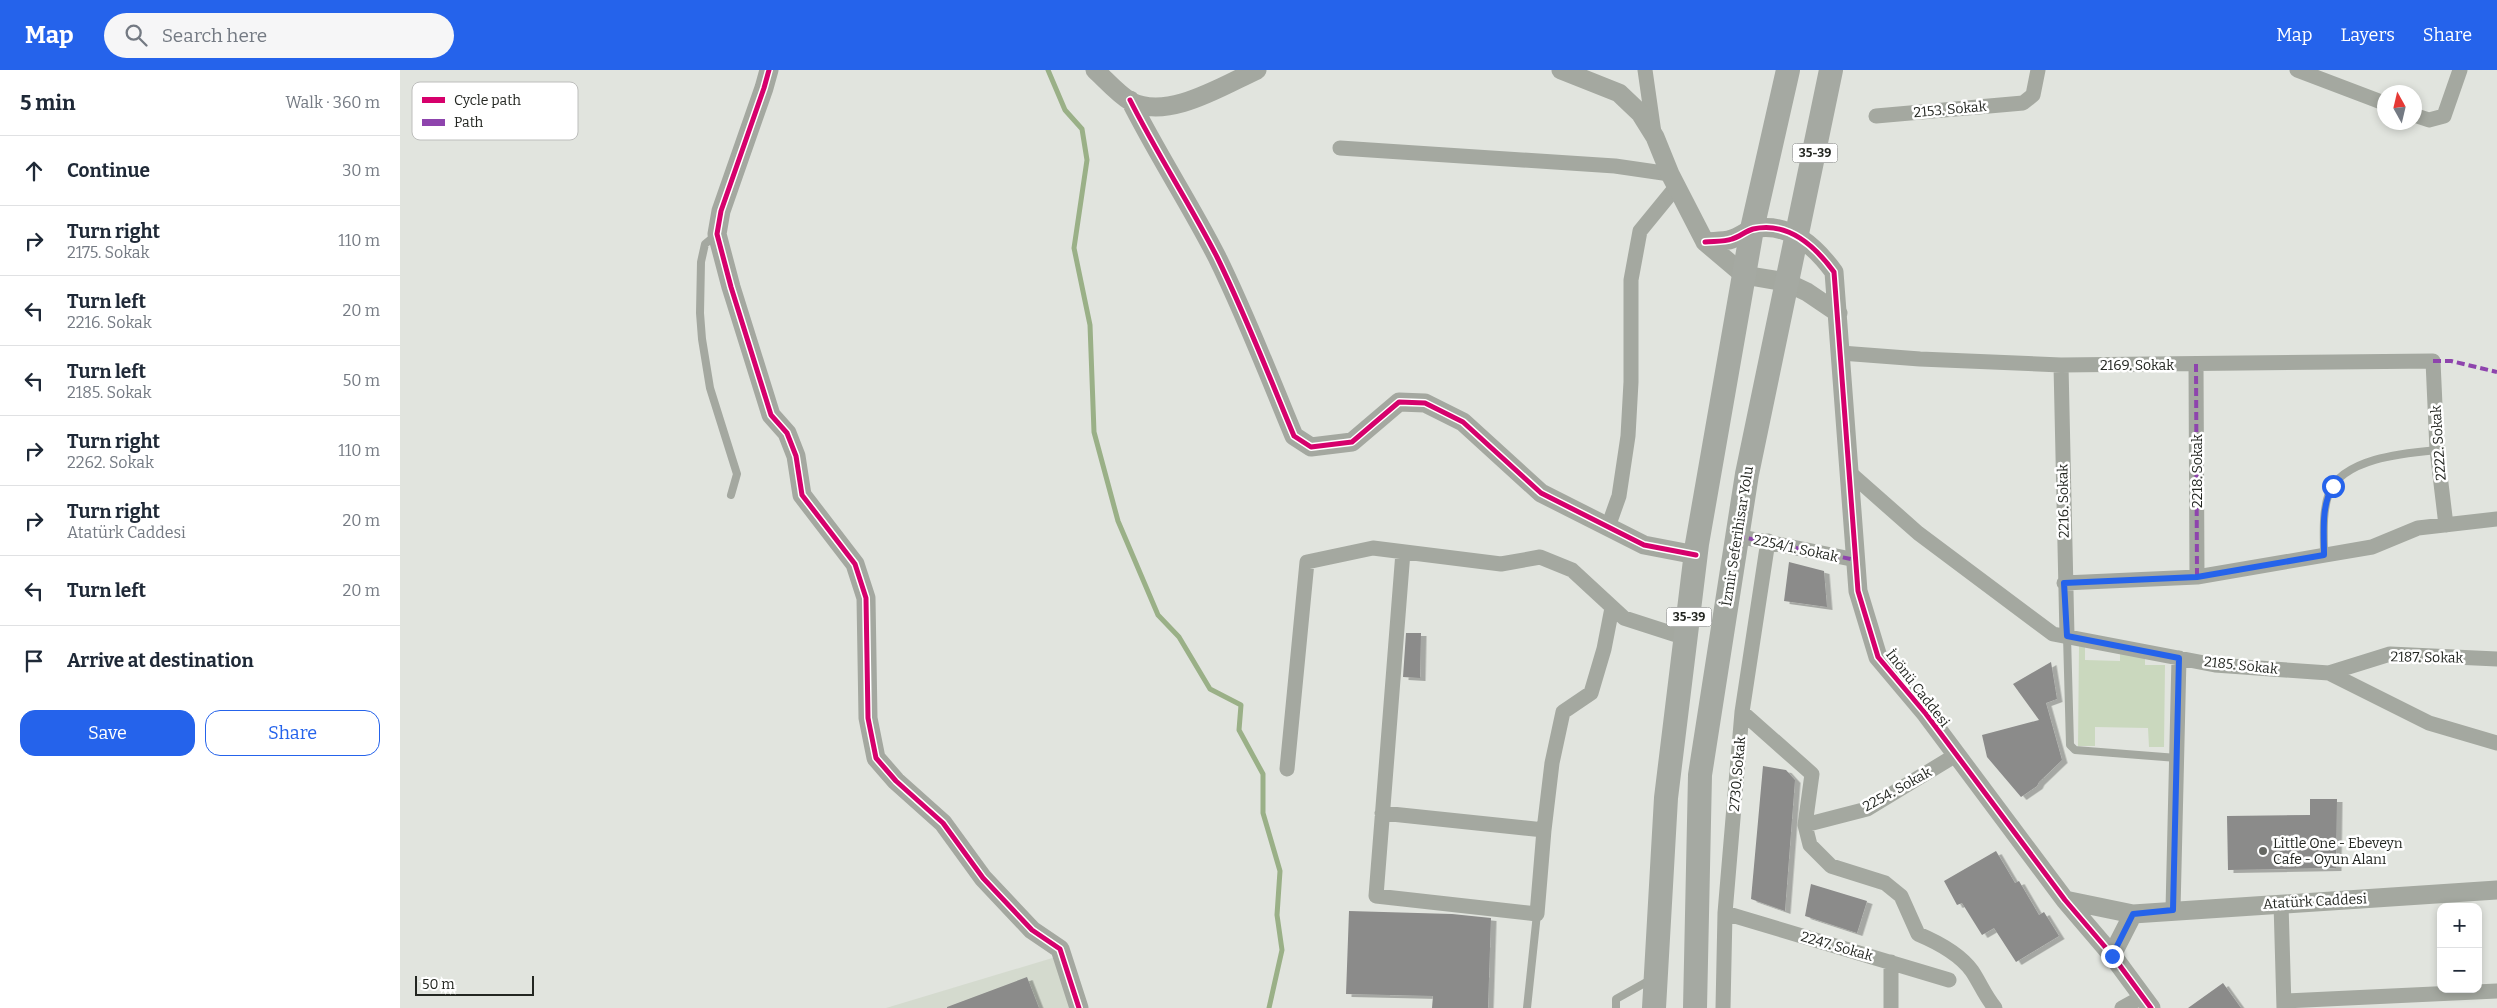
<!DOCTYPE html>
<meta charset="utf-8">
<style>
:root{--surface:#fff;--page:#f6f6f7;--text:#1f2937;--muted:#747a83;--line:#e0e1e3;--accent:#2563eb}
body{margin:0;font-family:Bitter,serif;background:var(--page);color:var(--text)}
.controls{position:absolute;right:15px;bottom:15px;display:grid;overflow:hidden;border-radius:10px;box-shadow:0 2px 8px #0003}
.controls button{width:45px;height:45px;display:grid;place-items:center;padding:0;border:0;border-bottom:1px solid var(--line);background:var(--surface);color:var(--text);font:25px sans-serif}
.compass{position:absolute;left:1977px;top:15px;width:45px;height:45px;border-radius:50%;background:var(--surface);box-shadow:0 2px 8px #0003;rotate:352deg}
.scale{position:absolute;left:15px;bottom:12px;width:119px;box-sizing:border-box;padding-left:5px;border:2px solid #232621;border-top:0;font-size:14px;line-height:18px;white-space:nowrap;color:#232621;-webkit-text-stroke:4px #fff;paint-order:stroke}
.stop{position:absolute;width:15px;height:15px;margin:-11px;border:4px solid #2563eb;border-radius:50%;background:#fff}
.stop.end{background:#2563eb;border-color:#fff;box-shadow:0 1px 5px #0008}
.list{margin:0;padding:0;list-style:none}
h2{display:flex;justify-content:space-between;align-items:center;height:65px;margin:0;padding:0 20px;font-size:21px}
h2 small{font-size:16px;font-weight:400;color:var(--muted)}
.list li{display:grid;grid-template-columns:32px 1fr auto;gap:15px;align-items:center;box-sizing:border-box;height:70px;padding:0 20px;border-top:1px solid var(--line)}
.list b{display:block;font-size:19px;white-space:nowrap}
.list p{margin:0;font-size:16px;white-space:nowrap;color:var(--muted)}
.list em{font-size:16px;font-style:normal;color:var(--muted)}
.actions{display:flex;gap:10px;padding:15px 20px}
.actions a{flex:1;padding:11px 0;border:1px solid var(--accent);border-radius:15px;text-align:center;font-size:18px;color:var(--accent)}
.actions .main{background:var(--accent);color:#fff}
.icon{flex:none;width:28px;height:28px;fill:none;stroke:currentColor;stroke-width:2;stroke-linecap:round;stroke-linejoin:round}
.map{position:relative;flex:none;width:2097px;height:938px;overflow:hidden}
header{display:flex;align-items:center;gap:30px;box-sizing:border-box;height:70px;padding:0 25px;background:var(--accent);color:#fff}
header strong{font-size:24px}
nav{display:flex;gap:28px;margin-inline-start:auto;font-size:18px}
.search{width:350px;height:45px;background:var(--page);display:flex;align-items:center;gap:12px;box-sizing:border-box;padding:0 18px;border-radius:28px;color:var(--muted);font-size:19px}
main{display:flex}
aside{flex:1;background:var(--surface)}
.map>svg:first-child{display:block}
.built{fill:#d4dace}
.green{fill:#cad8be}
.lines{fill:none;stroke-linecap:round;stroke-linejoin:round}
.stream{stroke:#9ab087;stroke-width:5}
.building{fill:#8b8b8a;filter:url(#shadow)}
.service{stroke:#a4a8a0;stroke-width:8}
.minor{stroke:#a4a8a0;stroke-width:15}
.tertiary{stroke:#a4a8a0;stroke-width:19}
.primary{stroke:#a5a9a2;stroke-width:24}
.quiet{stroke:#8e44ad;stroke-width:4;stroke-dasharray:8 4;stroke-linecap:butt}
.cycleway-casing{stroke:#fff;stroke-width:8}
.cycleway{stroke:#d6006c;stroke-width:5}
.route{stroke:#2563eb;stroke-width:6}
.poi-dot{fill:#666863;stroke:#fff;stroke-width:2}
.labels{text-anchor:middle;stroke-width:5;stroke-linejoin:round;paint-order:stroke}
.shield{fill:#fff;stroke:#656764;stroke-width:1}
.shield-label{font-size:12px;font-weight:bold;fill:#232621}
.street-label{font-size:14px;fill:#232621;stroke:#fff}
.poi-label{font-size:14px;fill:#232621;stroke:#fff;text-anchor:start}
.key{fill:#fff;stroke:#bdbebc;stroke-width:1}
.key-label{font-size:14px;fill:#232621}
</style>
<header>
<strong>Map</strong>
<div class="search"><svg class="icon" aria-label="search" viewBox="0 0 24 24"><circle cx="10" cy="10" r="6"/><path d="M15 15l6 6"/></svg>Search here</div>
<nav><a>Map</a><a>Layers</a><a>Share</a></nav>
</header>
<main>
<aside>
<h2>5 min<small>Walk · 360 m</small></h2>
<ul class="list">
<li><svg class="icon" aria-label="ahead" viewBox="0 0 24 24"><path d="M12 20V5M6 11l6-6 6 6"/></svg><div><b>Continue</b></div><em>30 m</em></li>
<li><svg class="icon" aria-label="right" viewBox="0 0 24 24"><path d="M7 20v-9h11M14 6l5 5-5 5"/></svg><div><b>Turn right</b><p>2175. Sokak</p></div><em>110 m</em></li>
<li><svg class="icon" aria-label="left" viewBox="0 0 24 24"><path d="M17 20v-9H6M10 6l-5 5 5 5"/></svg><div><b>Turn left</b><p>2216. Sokak</p></div><em>20 m</em></li>
<li><svg class="icon" aria-label="left" viewBox="0 0 24 24"><path d="M17 20v-9H6M10 6l-5 5 5 5"/></svg><div><b>Turn left</b><p>2185. Sokak</p></div><em>50 m</em></li>
<li><svg class="icon" aria-label="right" viewBox="0 0 24 24"><path d="M7 20v-9h11M14 6l5 5-5 5"/></svg><div><b>Turn right</b><p>2262. Sokak</p></div><em>110 m</em></li>
<li><svg class="icon" aria-label="right" viewBox="0 0 24 24"><path d="M7 20v-9h11M14 6l5 5-5 5"/></svg><div><b>Turn right</b><p>Atatürk Caddesi</p></div><em>20 m</em></li>
<li><svg class="icon" aria-label="left" viewBox="0 0 24 24"><path d="M17 20v-9H6M10 6l-5 5 5 5"/></svg><div><b>Turn left</b></div><em>20 m</em></li>
<li><svg class="icon" aria-label="arrive" viewBox="0 0 24 24"><path d="M6 21V4h12l-3 4 3 4H6"/></svg><div><b>Arrive at destination</b></div></li>
</ul>
<div class="actions"><a class="main">Save</a><a>Share</a></div>
</aside>
<div class="map">
<svg width="2097" height="938" viewBox="0 0 2097 938">
<defs>
<filter id="shadow"><feDropShadow dx="5.5" dy="3" stdDeviation="0" flood-color="#0004"/></filter>
</defs>
<rect width="100%" height="100%" fill="#e1e4de"/>
<path class="built" d="M659,886L679,938H486Z"/>
<path class="green" d="M1679,576H1685V590L1720,591V580H1745V595H1765L1764,677H1749L1748,658L1695,657V676H1678Z"/>
<g class="lines">
<path class="stream" d="M648,0L665,40L682,59L687,90L674,178L690,255L694,362L718,451L758,545L779,567L810,619L841,635L839,660L863,704V743L880,801L877,845L882,880L869,938"/>
</g>
<path class="building" d="M1389,492L1424,501L1427,537L1384,531Z
M1006,563H1021L1020,608L1003,607Z
M1651,592L1657,629L1646,633L1662,690L1639,712L1637,716L1621,727L1587,687L1582,665L1639,650L1613,614Z
M1363,696L1386,700L1395,710L1385,841L1351,829Z
M1910,729H1937L1936,798L1828,800L1827,746L1910,745Z
M1596,781L1615,813L1619,811L1639,845L1644,842L1659,866L1616,892L1594,858L1582,865L1562,833L1557,835L1544,811Z
M1411,814L1467,831L1457,863L1405,846Z
M949,841L1052,844L1091,848L1088,938H1032L1033,926L946,924Z
M627,907L639,938H547V937Z
M1823,913L1841,938H1788Z"/>
<g class="lines">
<path class="service" d="M317,164L305,174L301,192L300,243L302,269L310,318L337,404L331,425
M1924,485C1924,465 1922,442 1929,423C1943,388 2005,383 2037,380
M1667,566L1670,675L1675,680L1777,688
M1127,938L1137,844
M1216,938V929L1252,909"/>
<path class="minor" d="M1245,0L1254,63
M1897,0L1984,33
M2014,45L2029,50L2044,46L2060,0
M1476,46L1623,33L1633,25L1638,0
M940,78L1215,96L1270,104
M1441,283L1520,289L1661,295L2033,291L2037,380L2046,455
M1796,294L1797,507
M1661,295L1667,566
M1449,402L1518,463L1653,564L1815,595L1929,603L2029,653L2097,673
M1208,457L1219,426L1228,366L1231,312V210L1240,161L1276,117
M1337,466L1456,490
M1664,513L1797,507L1972,477L2018,458L2097,449
M1929,603L1990,584L2097,589
M1342,642L1412,704L1405,755L1410,775L1431,796L1485,813L1501,826L1518,864C1537,872 1559,883 1572,901C1580,913 1585,926 1595,938
M887,699L907,492L973,478L1101,494L1140,487L1172,500L1224,548L1286,568
M982,743L1144,760L1137,844L976,826L1003,482
M1405,755L1467,739L1556,685
M1144,760L1152,693L1163,642L1191,623L1204,579L1212,538
M1881,833L1884,938
M1773,840L1779,588
M1325,843L1549,910
M1491,892V938
M1884,931L2097,921
M1323,938L1325,843L1342,642L1368,471
M1722,938L1742,927"/>
<path class="tertiary" d="M369,0L364,18L321,141L317,164L331,217L371,345L387,363L396,386L402,425L455,494L466,528L468,648L476,688L496,711L543,753L583,808L632,860L660,879L679,938
M695,0C706,10 718,24 730,31C767,51 822,16 857,0
M1161,0L1219,23L1240,43L1255,67L1270,104L1305,172L1344,205L1386,212L1407,222L1438,243
M730,30C757,84 790,134 817,187C846,246 869,306 894,366L911,377L952,372L999,332L1025,333L1063,352L1141,423L1244,475L1296,485
M1305,172C1313,171 1324,172 1332,169C1339,167 1346,161 1353,159C1388,151 1415,176 1434,202L1458,521L1478,587L1526,644L1665,830L1712,885L1751,938
M1665,830L1733,844L2097,820
M1712,885L1733,844"/>
<path class="primary" d="M1254,938L1266,728L1297,474L1352,159L1388,0
M1295,938L1300,705L1347,404L1431,0"/>
<path class="quiet" d="M2033,291H2051L2097,302
M1796,294L1797,507
M1337,466L1456,490"/>
<defs>
<path id="cycleway" d="M369,0L364,18L321,141L317,164L331,217L371,345L387,363L396,386L402,425L455,494L466,528L468,648L476,688L496,711L543,753L583,808L632,860L660,879L679,938
M730,30C757,84 790,134 817,187C846,246 869,306 894,366L911,377L952,372L999,332L1025,333L1063,352L1141,423L1244,475L1296,485
M1305,172C1313,171 1324,172 1332,169C1339,167 1346,161 1353,159C1388,151 1415,176 1434,202L1458,521L1478,587L1526,644L1665,830L1712,885L1751,938"/>
</defs>
<use href="#cycleway" class="cycleway-casing"/>
<use href="#cycleway" class="cycleway"/>
</g>
<g class="lines">
<path class="route" d="M1712,886L1733,844L1773,840L1779,588L1667,566L1664,513L1797,507L1924,485C1924,462 1921,436 1933,416"/>
</g>
<circle class="poi-dot" cx="1863" cy="781" r="5"/>
<g class="labels">
<g class="shield">
<rect x="1392.5" y="73.5" width="45" height="19" rx="4"/>
<rect x="1266.5" y="537.5" width="45" height="19" rx="4"/>
</g>
<g class="shield-label">
<text x="1415" y="87">35-39</text>
<text x="1289" y="551">35-39</text>
</g>
<g class="street-label">
<text transform="translate(1550 39) rotate(-5)" y="5">2153. Sokak</text>
<text x="1737" y="300">2169. Sokak</text>
<text transform="translate(2038 373) rotate(-94)" y="5">2222. Sokak</text>
<text transform="translate(1797 401) rotate(-90)" y="5">2218. Sokak</text>
<text transform="translate(1663 431) rotate(-91)" y="5">2216. Sokak</text>
<text transform="translate(1337 466) rotate(-81)" y="5">İzmir Seferihisar Yolu</text>
<text transform="translate(1396 478) rotate(12)" y="5">2254/1. Sokak</text>
<text transform="translate(2027 587) rotate(1)" y="5">2187. Sokak</text>
<text transform="translate(1841 595) rotate(6)" y="5">2185. Sokak</text>
<text transform="translate(1518 618) rotate(52)" y="5">İnönü Caddesi</text>
<text transform="translate(1337 704) rotate(-85)" y="5">2730. Sokak</text>
<text transform="translate(1497 719) rotate(-29)" y="5">2254. Sokak</text>
<text transform="translate(1915 831) rotate(-3)" y="5">Atatürk Caddesi</text>
<text transform="translate(1437 876) rotate(16)" y="5">2247. Sokak</text>
</g>
<g class="poi-label">
<text x="1873" y="778">Little One - Ebeveyn<tspan x="1873" dy="16">Cafe - Oyun Alanı</tspan></text>
</g>
</g>
<rect x="12" y="12" width="166" height="58" rx="8" class="key"/>
<rect x="22" y="27" width="23" height="6" fill="#d6006c"/>
<rect x="22" y="49" width="23" height="7" fill="#8e44ad"/>
<g class="key-label">
<text x="54" y="35">Cycle path</text>
<text x="54" y="57">Path</text>
</g>
</svg>
<div class="controls">
<button>+</button>
<button>−</button>
</div>
<svg class="compass" viewBox="-18 -18 36 36"><path d="M0-13l5 13h-10z" fill="#e53935"/><path d="M0 13l5-13h-10z" fill="#747a83"/></svg>
<div class="scale">50 m</div>
<div class="stop" style="left:1933px;top:416px"></div>
<div class="stop end" style="left:1712px;top:886px"></div>
</div>
</main>
